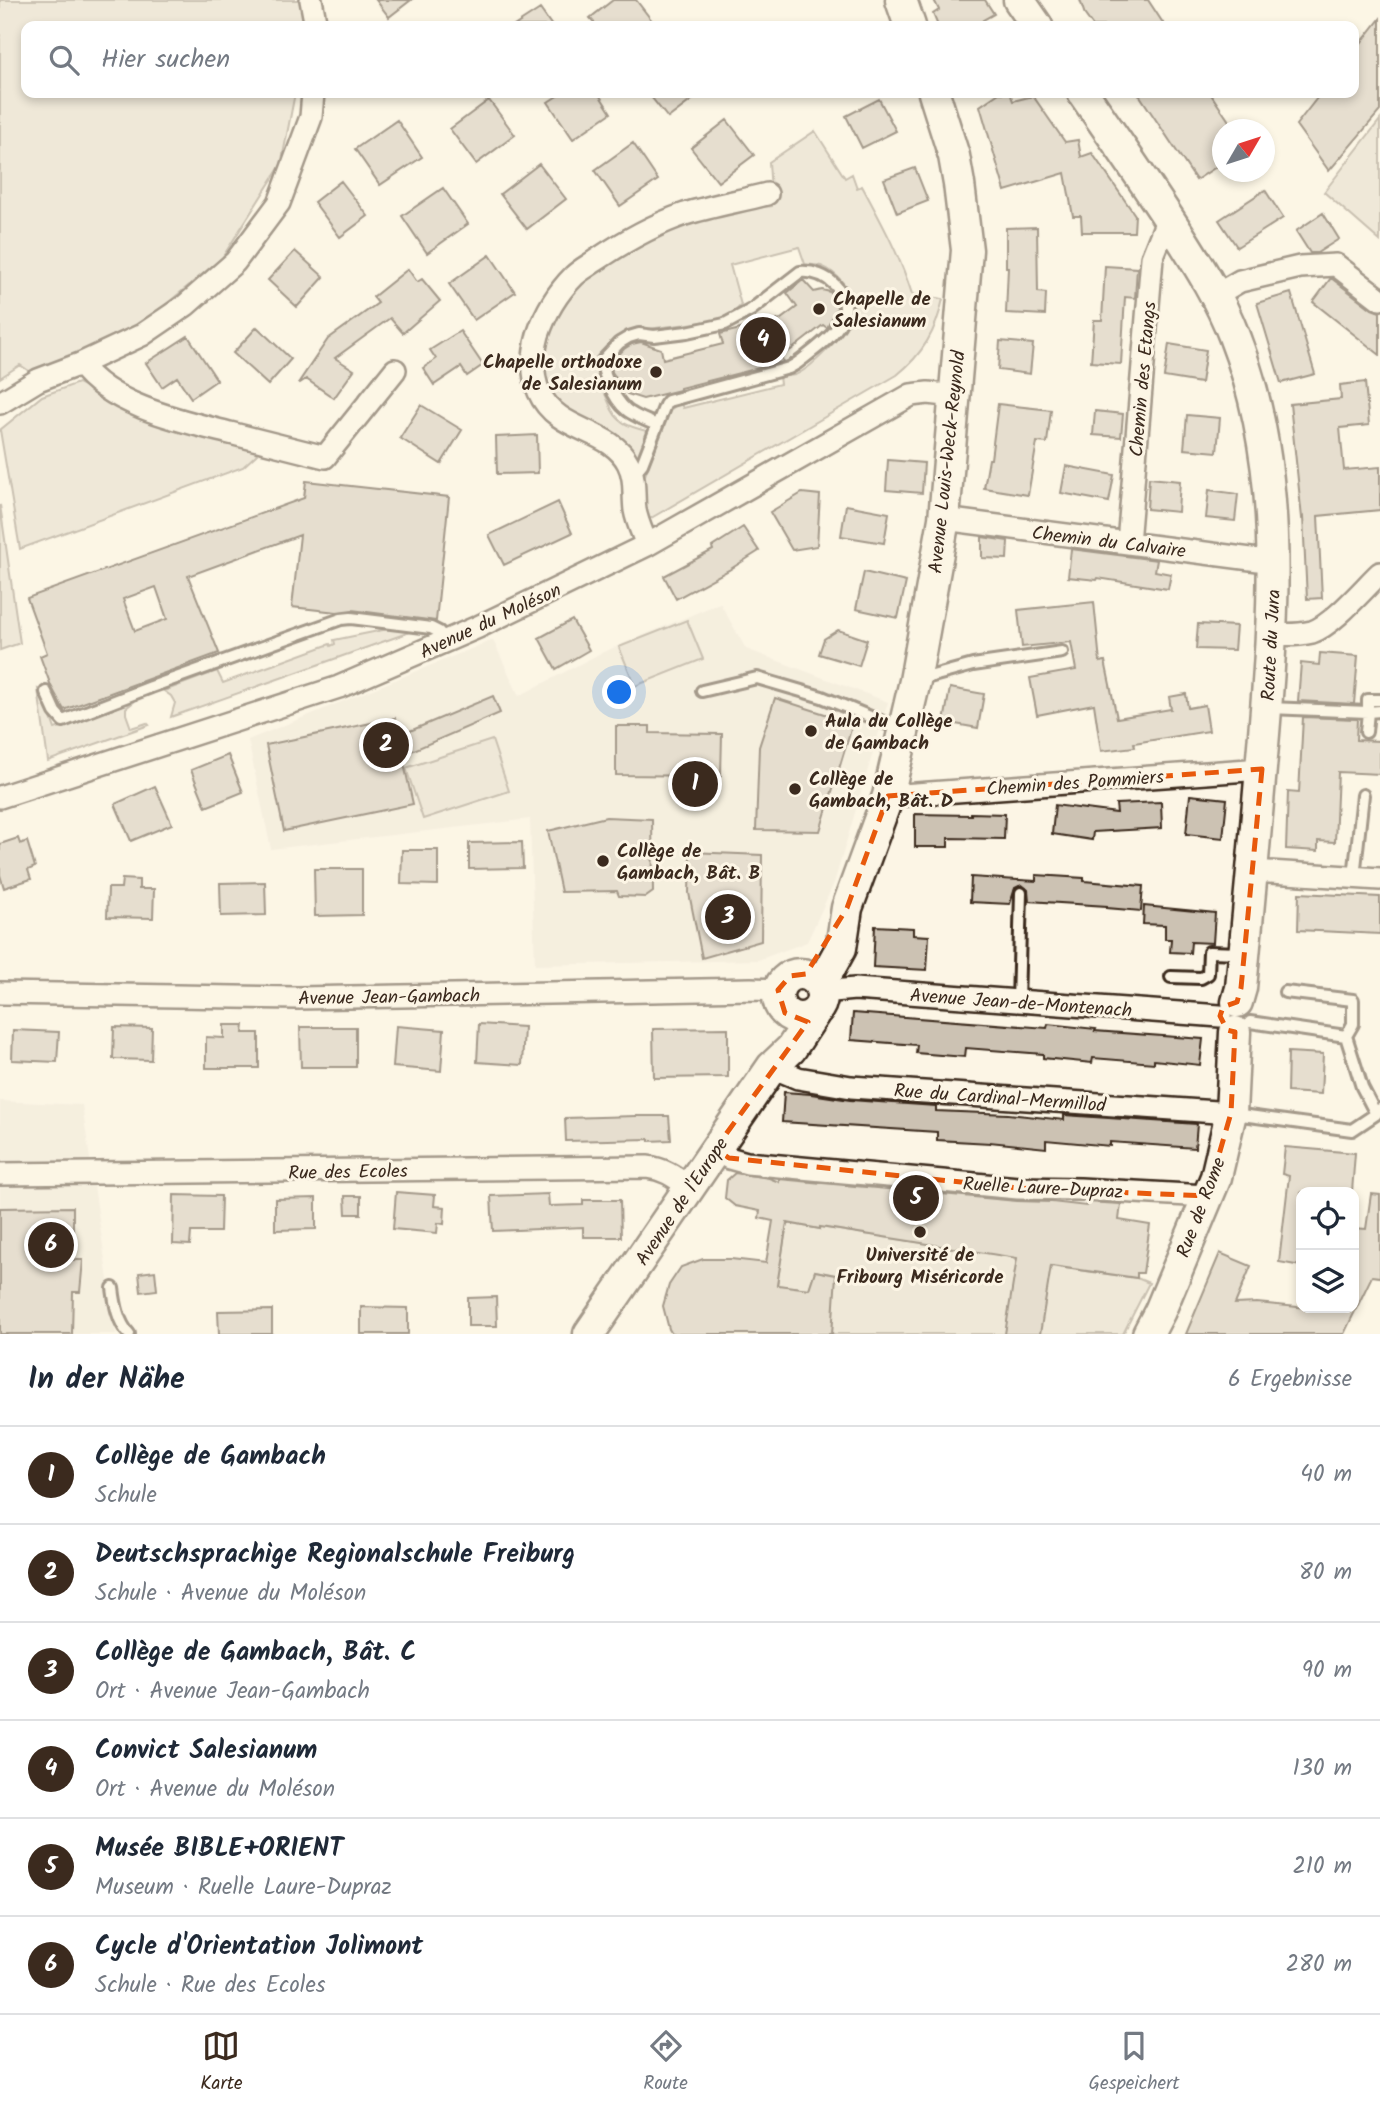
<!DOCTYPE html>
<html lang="de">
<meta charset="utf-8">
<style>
:root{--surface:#fff;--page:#f2f2f3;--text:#1f2937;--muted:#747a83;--line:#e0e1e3;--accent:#3b2a1e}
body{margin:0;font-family:Kalam,sans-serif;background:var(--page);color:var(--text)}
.controls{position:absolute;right:21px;bottom:21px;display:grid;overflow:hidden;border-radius:14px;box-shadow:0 4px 10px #0003}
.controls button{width:63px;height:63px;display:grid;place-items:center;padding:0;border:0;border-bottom:2px solid var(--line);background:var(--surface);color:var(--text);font:35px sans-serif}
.compass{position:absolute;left:1212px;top:119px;width:63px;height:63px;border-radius:50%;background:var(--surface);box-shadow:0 4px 10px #0003;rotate:51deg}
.you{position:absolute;left:620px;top:693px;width:24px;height:24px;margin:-18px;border:5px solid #fff;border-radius:50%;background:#1a73e8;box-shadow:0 0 0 10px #1a73e833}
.badge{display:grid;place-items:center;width:46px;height:46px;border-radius:50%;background:var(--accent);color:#fff;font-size:23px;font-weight:700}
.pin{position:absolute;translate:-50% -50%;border:4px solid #fff;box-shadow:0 2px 7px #0006}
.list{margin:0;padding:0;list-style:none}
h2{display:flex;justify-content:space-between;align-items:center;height:91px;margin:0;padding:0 28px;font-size:30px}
h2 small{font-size:23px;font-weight:400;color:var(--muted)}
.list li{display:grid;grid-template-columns:46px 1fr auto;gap:21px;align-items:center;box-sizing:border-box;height:98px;padding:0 28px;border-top:2px solid var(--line)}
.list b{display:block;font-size:26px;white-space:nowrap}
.list p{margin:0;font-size:23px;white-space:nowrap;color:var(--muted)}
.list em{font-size:23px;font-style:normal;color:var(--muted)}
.icon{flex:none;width:38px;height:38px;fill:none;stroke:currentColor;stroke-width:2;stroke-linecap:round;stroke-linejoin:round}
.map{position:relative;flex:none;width:1380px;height:1334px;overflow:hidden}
.search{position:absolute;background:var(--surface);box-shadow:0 4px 10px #0003;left:21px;right:21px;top:21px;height:77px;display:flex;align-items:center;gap:18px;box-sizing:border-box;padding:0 24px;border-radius:14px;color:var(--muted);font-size:26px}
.sheet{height:679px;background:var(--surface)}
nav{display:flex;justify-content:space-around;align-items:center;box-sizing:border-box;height:98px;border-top:2px solid var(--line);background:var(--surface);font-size:19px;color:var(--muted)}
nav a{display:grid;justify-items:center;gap:4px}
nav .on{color:var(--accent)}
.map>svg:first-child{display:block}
.built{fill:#eee6d6}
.green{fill:#e0d8c8;stroke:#8e8173;stroke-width:2}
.building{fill:#ccc2b3;stroke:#3b2a1e;stroke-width:2;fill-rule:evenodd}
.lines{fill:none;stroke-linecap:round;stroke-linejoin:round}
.lane-casing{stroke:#3b2a1e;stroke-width:16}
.street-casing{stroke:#3b2a1e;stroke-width:26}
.secondary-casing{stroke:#3b2a1e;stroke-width:35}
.lane{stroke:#fcf5e5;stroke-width:10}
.street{stroke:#fcf5e5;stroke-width:21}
.secondary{stroke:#fcf5e5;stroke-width:30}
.marked{fill:none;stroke:#e8590c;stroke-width:5;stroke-dasharray:14 9;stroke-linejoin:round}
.poi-dot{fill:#3b2a1e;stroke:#fcf5e5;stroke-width:2.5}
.labels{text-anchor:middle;stroke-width:6;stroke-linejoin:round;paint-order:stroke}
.poi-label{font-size:19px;font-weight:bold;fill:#3b2a1e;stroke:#fcf5e5;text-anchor:start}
.street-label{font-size:19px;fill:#3b2a1e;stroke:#fcf5e5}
</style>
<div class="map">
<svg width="1380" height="1334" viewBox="0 0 1380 1334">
<rect width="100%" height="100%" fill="#fcf5e5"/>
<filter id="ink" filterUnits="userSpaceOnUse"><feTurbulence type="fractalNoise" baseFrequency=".0143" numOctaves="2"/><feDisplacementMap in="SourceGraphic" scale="14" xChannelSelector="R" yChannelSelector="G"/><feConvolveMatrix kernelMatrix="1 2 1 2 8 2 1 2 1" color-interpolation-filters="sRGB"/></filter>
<g filter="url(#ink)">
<path class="built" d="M720,603L746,649L888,702L834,883L807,942L758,960L535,965L530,819L271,849L248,740L493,640L519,696L601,653Z
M0,1101L82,1105L116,1334H0Z"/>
<path class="green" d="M0,0H299L309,20L307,26H26V93H295L281,165L222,258L141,325L35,375L20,365L0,378Z
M1380,120V241L1324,192Z
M815,131L845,178L852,174L857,188L862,186C881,221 900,256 912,294L943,299C936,331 923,354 897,375L646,521L642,491L644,478L669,411L680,402L683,408L780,384L779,377C784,376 790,376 795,375C812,368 850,330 853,312C857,294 837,272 821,266C817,265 810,265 805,264L799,247L730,265L741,305C719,335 636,315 606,348C603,352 598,357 597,362C595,374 604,391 609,403C616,424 630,427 650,432L640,455L637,457L550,398L541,363L551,325L571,292L589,274L666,231L704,217L738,210L772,206L769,162Z
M78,383L134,411L249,443L257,454L243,467L20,549L0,430L42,396Z
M0,505L20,643L0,650Z
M687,620L703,659L635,686L619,647Z
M388,629L413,631L171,717L175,703L171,696L164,691L217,671L223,683L330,644L331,646L335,644L334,640Z
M38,689L41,690L55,729L135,701L126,708V714L131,728L147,723L149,725L48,761Z
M492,740L509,791L423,819L406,768Z
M787,1223L819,1229L820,1227L1051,1263L1057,1267L1137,1278L1149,1283L1123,1334H832L835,1275L815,1271L809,1289L777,1285Z"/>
<path class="building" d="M376,0H411L389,17Z
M613,0H636L656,26H597L590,18Z
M934,0H985L994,14L983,20L987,26H938L933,14L939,10Z
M1080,0H1148L1165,26H1093L1085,15Z
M540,9L552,26H514Z
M1380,19V111L1329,171L1296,125L1321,93H1354V52Z
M562,93H598L611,113L573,139L548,102Z
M648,93H701L668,118Z
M999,93H1010L1013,101L1033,96L1065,142L1078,140L1081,157L1092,153L1135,215L1134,232H1082L1081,216H1073L1065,173L1005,191L980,106Z
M1138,93H1210L1235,130H1222V163L1196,180Z
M879,99L896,131L862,148L846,116Z
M489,100L515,135L476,164L450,129Z
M397,120L422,157L380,185L355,149Z
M727,120L754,155L718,182L691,148Z
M633,143L658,180L620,206L595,170Z
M539,164L566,199L527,229L500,194Z
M915,168L928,201L897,213L884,179Z
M341,181L368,216L340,237L314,202Z
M443,188L468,224L427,253L402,216Z
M1265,190L1283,218L1237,247L1219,220Z
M1323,213L1339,239L1317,253H1310L1296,231Z
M1037,227L1038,292L1046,293L1045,315L1006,313L1008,267H1006V228Z
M295,251L324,277L297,307L268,280Z
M490,255L515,292L474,320L449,284Z
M1105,266L1137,268L1135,298L1125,297L1121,364L1091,362L1094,320H1102Z
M408,269L417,282L422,279L440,301L403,333L390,318L335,358L354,370L334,398L306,379L300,383L299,382L328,339L378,303L373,297Z
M1331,278L1372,309L1380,312V355L1313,302Z
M803,280L814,292L822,290L830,292L836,300L837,308L827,328L823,325L791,350L781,355L783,362L680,388V390L643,399L627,394L612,372L611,363L624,349L632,344L641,342L661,349L663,359L723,344L720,334L781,319L797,307L787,293Z
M1291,293L1315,374L1281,383L1257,303Z
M257,327L291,359L268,385L233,353Z
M460,331L483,365L467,376L461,367L434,385L423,368L436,359L430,350Z
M188,336L217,380L191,398L177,377L162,387L146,363Z
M1000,341L1033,344L1030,374L998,370Z
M1169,344L1206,350L1201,383L1164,377Z
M1365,382L1369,425L1340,428L1344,470L1380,467V510L1318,516L1322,598L1307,599L1303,517L1302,518L1290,404L1341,399L1340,385Z
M998,404L1051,410L1047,443L1037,442L1028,495L984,488L989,459H991Z
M421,405L462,430L441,464L400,438Z
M1095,411L1123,414L1121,437L1093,435Z
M1187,415L1220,418L1217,452L1184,449Z
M537,435L538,473L497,474L496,437Z
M888,460L924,463L922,493L886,490Z
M1066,466L1114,475L1109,502L1061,493Z
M1149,478L1180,481L1178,512L1147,509Z
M306,481L449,497L436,621L352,610L337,612L292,607L300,535L188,576L219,653L64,710L51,686L40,656L47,653L27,598L304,498ZM156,587L167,619L135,631L123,599Z
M1209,490L1238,494L1235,521L1206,518Z
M802,493L820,495L817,546L792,550L770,512Z
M558,502L572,533L504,565L489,535Z
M846,505L889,513L884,543L841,536Z
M743,527L759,551L729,570L676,599L664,576L713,550L712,547Z
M982,537L1008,541L1007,559L982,558Z
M1071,549L1157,560L1155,571L1171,574L1168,589L1098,578L1097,580L1068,577Z
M864,572L906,582L898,618L856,609Z
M1094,602L1100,662L1105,661L1117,718L1171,709L1169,697L1186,694L1188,708L1205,705L1209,731L1134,743L1135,747L1101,751L1094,704L1037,715L1030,678L1076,670L1071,642L1022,647L1018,610Z
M572,620L589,650L556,669L539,638Z
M1198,624L1236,626L1234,650L1196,649Z
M838,630L867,640L859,666L819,654L824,639Z
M1320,653L1358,656L1354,704L1298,701L1301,663L1319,665Z
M950,688L984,694L978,728L944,722Z
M493,696L500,713L402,755L413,804L284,831L266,745L395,718L398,736Z
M775,698L853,723L820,831L756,830L759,747Z
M1303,717L1357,719L1356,740L1380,741V774L1338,772L1335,842L1318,841V851L1286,849L1288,792L1299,793Z
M616,726H650V733L722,734L721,776L616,775Z
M228,755L243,792L206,807L191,770Z
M155,786L172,824L131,841L115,804Z
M1190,795L1227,799L1223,838L1186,834Z
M1161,802L1162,828L1093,832L1092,840L1052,834L1055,805L1117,813L1116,804Z
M971,813L1005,814L1004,839L948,838V847H915V814L971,815Z
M606,817L652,819L653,892L646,897L619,896L617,891L561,892L548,831Z
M18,838L20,844L27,841L35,867L28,870L31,879L4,888L0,875V844Z
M522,842L523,868L469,869V843Z
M402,850H438V885L401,884Z
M690,852L762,855L761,941L702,958L689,893Z
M314,869H362V915L315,916Z
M1036,875L1084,878V881L1143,886L1141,911L1107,908V906L1029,901L1028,890L1022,885L1015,888L1010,904L970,902L971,877L1036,881Z
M122,879L139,880V889H154L153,918L107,917L108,888H121Z
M265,882L266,915L221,916L220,883Z
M1299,893L1380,897V934L1298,930Z
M1144,906L1215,913L1213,943L1191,942L1190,953L1170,952L1171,939H1165V925L1143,924Z
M875,926L913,928V935L929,936L927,970L873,967Z
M853,1013L1047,1028L1048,1024L1096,1029L1095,1031L1203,1039L1200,1065L1154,1060V1063L1093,1058L1092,1063L1043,1058V1054L966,1048L965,1057L916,1053L917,1045L851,1040Z
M479,1024L524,1027L522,1065L477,1062Z
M224,1025H244L243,1033H259V1068H206V1037L224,1038Z
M396,1026L444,1030L441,1071L393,1067Z
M114,1027L152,1028L151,1060L113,1059Z
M300,1027H356V1067H301Z
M728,1028V1077L654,1078L653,1029Z
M13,1030L59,1032L57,1062L12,1060Z
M1288,1052L1323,1054L1321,1094L1287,1092Z
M784,1092L811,1094L850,1100L936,1106V1111L1008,1114L1064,1120V1115L1197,1124L1195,1148L1110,1142V1146L1046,1140V1148L990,1142V1143L937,1140V1132L782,1122Z
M636,1116H669L671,1140L649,1141V1139L566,1141L565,1118Z
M1285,1147L1355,1153L1352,1192H1301V1266L1279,1262L1289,1176L1282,1174Z
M735,1173L769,1178L779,1182V1179L1017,1201L1052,1202L1086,1206V1202L1121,1204L1119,1220L1150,1225L1143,1273H1137V1278L1051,1266L1040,1334H1005L1017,1258L820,1227V1229L787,1223L777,1285L809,1289L815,1271L836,1275L832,1334H672L669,1329L663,1306L669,1285L681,1267L703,1259H731L766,1263L773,1221L759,1218L760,1211L735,1206L725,1198L727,1180Z
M396,1192L435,1195L434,1206L445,1207L444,1224L438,1223L437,1233L393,1229Z
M548,1194L549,1206L583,1205V1200H620L621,1237H583V1227L493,1231L491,1196Z
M1371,1194L1380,1195V1277L1372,1276L1344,1334H1186L1220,1253L1251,1266L1235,1304L1257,1303L1318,1309L1354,1308V1228L1366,1229Z
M174,1195L221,1196L220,1232H191L190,1245L173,1244Z
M345,1196H361V1214H346Z
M316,1198V1229L275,1230V1199Z
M73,1207V1260H83L80,1292H73L72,1334H0V1208Z
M155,1271L157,1290L141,1292L139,1273Z
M496,1297L497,1326H468V1298Z
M361,1307L408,1308V1334H361Z
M272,1310V1334H219L218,1311Z"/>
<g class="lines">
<defs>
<path id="lane" d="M631,472L638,469L642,464L665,405L668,401L789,368L796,364C819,346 866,317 835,285C826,276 813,271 800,272L751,310L725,324L687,332L654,336L639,334L629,337L619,343L603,360C602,368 604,374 608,382C620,410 629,414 657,425
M918,680L973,665L1062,652
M702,691L757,678L822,697L902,730
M46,692L55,712L63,721L151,687L341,619L351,618L431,628L439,632L446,640
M1380,700H1368V712L1380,711
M1269,708L1368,712L1366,732
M1354,877L1363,795
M1171,977L1201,978L1208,974L1209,952L1241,953
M1285,992L1353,1000V1024L1346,1036
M1018,1002L1021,893
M1250,1022L1346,1036L1362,1087L1376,1114L1380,1109
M1234,1114L1352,1130L1376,1114
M113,1288C115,1304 118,1322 129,1334"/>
<path id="street" d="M311,0L316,26
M1216,295L1240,281L1300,267L1336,265L1380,299
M80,364C110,406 182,421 230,433C262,441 293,449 325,457L395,370
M0,403L38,380L80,364L142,335L186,305L235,262L279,203L311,117L313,93
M944,519L1274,562
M1128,543L1152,258L1168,218
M647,545C643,534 637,522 635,510C633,494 636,478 628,463C610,428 557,433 539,392C531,374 533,354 538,335C545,314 558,292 574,276C580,270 588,266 595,261C623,242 653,225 685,214C711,206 740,201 767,194
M1272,634C1285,635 1299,635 1312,632C1333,625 1363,589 1380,573
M888,796L1262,769
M0,797L339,687L478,627L647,545L911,395L928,393L955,396
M1253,871L1380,879
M822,992L855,989L1220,1016
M0,993L298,998L751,989L778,990
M772,1067L798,1078L851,1087L1231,1113
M715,1149L729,1158L747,1163L1018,1188L1080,1189L1207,1196
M0,1174L647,1167C665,1169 675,1177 689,1187"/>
<path id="secondary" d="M901,0L910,26
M1019,0L1037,26
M1083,93C1115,139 1148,186 1178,233C1199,266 1220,299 1234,336C1284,463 1275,601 1264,734C1257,819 1249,903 1241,988L1237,1002
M778 996a22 22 0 1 1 44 0a22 22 0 1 1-44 0Z
M820,986L841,948L847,908L888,796L915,681L944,519L967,250L959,184L954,156L934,93
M589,1334L772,1067L791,1049L814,1014
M1148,1334L1160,1311L1216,1177L1231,1113L1235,1032"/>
</defs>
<use href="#lane" class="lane-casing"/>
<use href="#street" class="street-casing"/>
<use href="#secondary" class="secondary-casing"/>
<use href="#lane" class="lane"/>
<use href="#street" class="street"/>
<use href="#secondary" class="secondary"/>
</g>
</g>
<path d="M0 0H1380V1334H0ZM1262,769L1241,988L1237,1002L1223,1007L1220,1016L1227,1030L1235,1032L1231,1113L1207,1196L1018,1188L729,1158L715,1149L808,1022L785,1013L778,990L790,976L806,974L847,908L888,796Z" fill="#fcf5e5" fill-opacity=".55" fill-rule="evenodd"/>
<path class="marked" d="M1262,769L1241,988L1237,1002L1223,1007L1220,1016L1227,1030L1235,1032L1231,1113L1207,1196L1018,1188L729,1158L715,1149L808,1022L785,1013L778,990L790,976L806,974L847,908L888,796Z"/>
<g class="poi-dot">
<circle cx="819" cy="309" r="7"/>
<circle cx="656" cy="372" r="7"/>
<circle cx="811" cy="731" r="7"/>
<circle cx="795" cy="789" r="7"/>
<circle cx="603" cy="861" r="7"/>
<circle cx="920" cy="1232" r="7"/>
</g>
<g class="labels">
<g class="poi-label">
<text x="833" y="305">Chapelle de<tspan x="833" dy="22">Salesianum</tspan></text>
<text x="642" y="368" text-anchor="end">Chapelle orthodoxe<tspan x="642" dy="22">de Salesianum</tspan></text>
<text x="825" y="727">Aula du Collège<tspan x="825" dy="22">de Gambach</tspan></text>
<text x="809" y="785">Collège de<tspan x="809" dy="22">Gambach, Bât. D</tspan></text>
<text x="617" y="857">Collège de<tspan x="617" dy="22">Gambach, Bât. B</tspan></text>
<text x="920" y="1261" text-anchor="middle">Université de<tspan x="920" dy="22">Fribourg Miséricorde</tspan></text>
</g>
<g class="street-label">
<text transform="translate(1142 379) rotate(-85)" y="7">Chemin des Etangs</text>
<text transform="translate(946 462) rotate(-84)" y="7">Avenue Louis-Weck-Reynold</text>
<text transform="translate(1109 541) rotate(7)" y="7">Chemin du Calvaire</text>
<text transform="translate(490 620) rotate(-25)" y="7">Avenue du Moléson</text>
<text transform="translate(1270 645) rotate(-87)" y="7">Route du Jura</text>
<text transform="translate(1075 782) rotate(-4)" y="7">Chemin des Pommiers</text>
<text transform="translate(389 996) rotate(-1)" y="7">Avenue Jean-Gambach</text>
<text transform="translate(1021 1002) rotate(4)" y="7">Avenue Jean-de-Montenach</text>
<text transform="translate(1000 1097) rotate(4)" y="7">Rue du Cardinal-Mermillod</text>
<text transform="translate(348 1171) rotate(-1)" y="7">Rue des Ecoles</text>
<text transform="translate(1043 1187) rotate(3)" y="7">Ruelle Laure-Dupraz</text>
<text transform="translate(681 1201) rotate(-56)" y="7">Avenue de l'Europe</text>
<text transform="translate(1200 1207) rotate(-69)" y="7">Rue de Rome</text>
</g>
</g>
</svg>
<div class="controls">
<button><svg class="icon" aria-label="locate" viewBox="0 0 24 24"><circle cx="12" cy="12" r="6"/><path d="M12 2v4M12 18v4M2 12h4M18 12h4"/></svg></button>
<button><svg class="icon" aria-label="layers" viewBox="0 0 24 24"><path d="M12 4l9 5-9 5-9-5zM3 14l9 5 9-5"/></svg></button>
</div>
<svg class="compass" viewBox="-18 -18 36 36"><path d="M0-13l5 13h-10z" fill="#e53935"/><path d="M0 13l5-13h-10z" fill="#747a83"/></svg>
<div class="you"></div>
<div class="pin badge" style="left:695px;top:784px">1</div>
<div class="pin badge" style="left:386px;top:745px">2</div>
<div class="pin badge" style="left:728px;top:917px">3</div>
<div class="pin badge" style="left:763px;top:340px">4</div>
<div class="pin badge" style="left:916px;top:1198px">5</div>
<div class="pin badge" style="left:51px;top:1245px">6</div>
<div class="search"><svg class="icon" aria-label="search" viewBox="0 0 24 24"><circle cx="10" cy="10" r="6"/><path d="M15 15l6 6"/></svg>Hier suchen</div>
</div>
<section class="sheet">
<h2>In der Nähe<small>6 Ergebnisse</small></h2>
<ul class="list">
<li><span class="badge">1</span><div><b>Collège de Gambach</b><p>Schule</p></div><em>40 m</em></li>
<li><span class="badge">2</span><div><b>Deutschsprachige Regionalschule Freiburg</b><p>Schule · Avenue du Moléson</p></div><em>80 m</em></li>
<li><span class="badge">3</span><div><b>Collège de Gambach, Bât. C</b><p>Ort · Avenue Jean-Gambach</p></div><em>90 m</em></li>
<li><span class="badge">4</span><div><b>Convict Salesianum</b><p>Ort · Avenue du Moléson</p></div><em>130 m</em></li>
<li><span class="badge">5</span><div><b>Musée BIBLE+ORIENT</b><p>Museum · Ruelle Laure-Dupraz</p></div><em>210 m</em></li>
<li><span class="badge">6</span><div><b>Cycle d'Orientation Jolimont</b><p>Schule · Rue des Ecoles</p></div><em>280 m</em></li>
</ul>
</section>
<nav>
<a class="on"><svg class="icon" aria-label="map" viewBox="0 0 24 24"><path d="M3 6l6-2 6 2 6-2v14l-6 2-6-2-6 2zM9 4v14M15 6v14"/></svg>Karte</a>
<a><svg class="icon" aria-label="directions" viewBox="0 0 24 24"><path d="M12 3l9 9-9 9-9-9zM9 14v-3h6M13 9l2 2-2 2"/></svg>Route</a>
<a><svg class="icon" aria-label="saved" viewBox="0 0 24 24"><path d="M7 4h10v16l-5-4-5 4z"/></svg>Gespeichert</a>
</nav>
